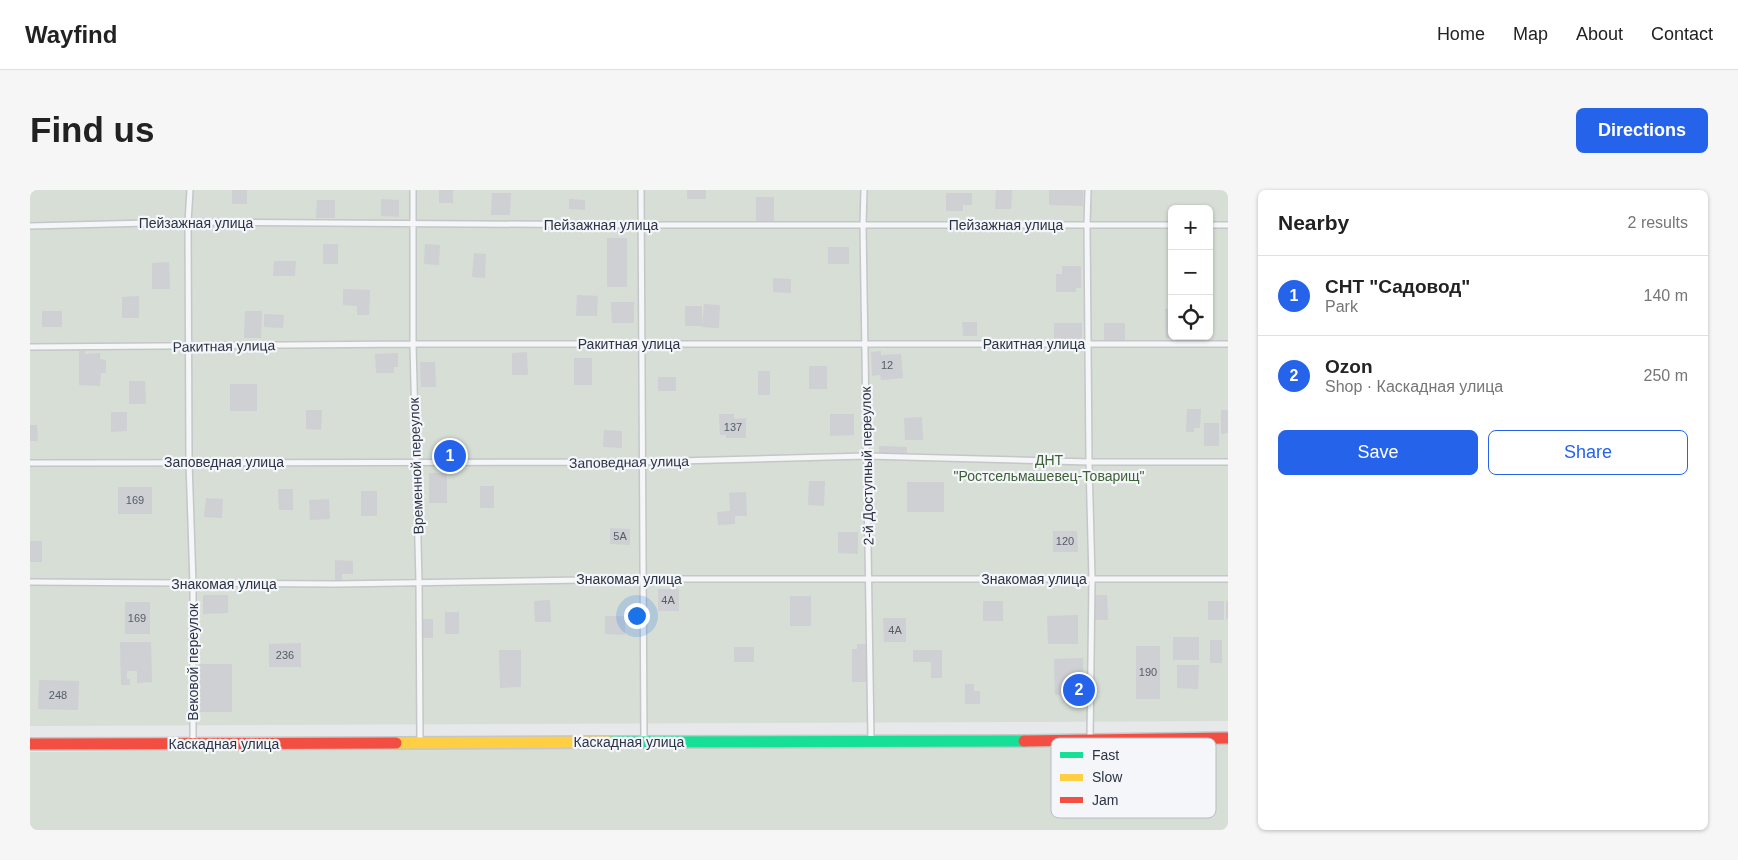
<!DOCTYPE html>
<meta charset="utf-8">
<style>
:root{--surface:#fff;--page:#f6f6f6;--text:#222;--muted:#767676;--line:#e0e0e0;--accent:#2563eb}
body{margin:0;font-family:Helvetica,sans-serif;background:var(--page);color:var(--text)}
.controls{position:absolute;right:15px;top:15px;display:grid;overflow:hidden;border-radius:8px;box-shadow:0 1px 4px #0004}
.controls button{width:45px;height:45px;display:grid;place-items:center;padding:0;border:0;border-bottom:1px solid var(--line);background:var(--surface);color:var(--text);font:25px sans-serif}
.you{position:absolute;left:606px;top:425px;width:18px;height:18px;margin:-12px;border:4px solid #fff;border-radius:50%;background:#1a73e8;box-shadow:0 0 0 8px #1a73e833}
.badge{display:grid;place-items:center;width:32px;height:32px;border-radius:50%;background:var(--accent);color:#fff;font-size:16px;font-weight:700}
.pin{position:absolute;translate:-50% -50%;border:2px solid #fff;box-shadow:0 1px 5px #0006}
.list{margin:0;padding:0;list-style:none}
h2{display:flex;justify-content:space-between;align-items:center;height:65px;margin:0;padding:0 20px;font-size:21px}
h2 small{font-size:16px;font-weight:400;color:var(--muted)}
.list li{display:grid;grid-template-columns:32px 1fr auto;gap:15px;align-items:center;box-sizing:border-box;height:80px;padding:0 20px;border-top:1px solid var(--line)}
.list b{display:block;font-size:19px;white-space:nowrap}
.list p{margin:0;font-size:16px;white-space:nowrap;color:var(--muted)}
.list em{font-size:16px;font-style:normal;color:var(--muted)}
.actions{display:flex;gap:10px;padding:15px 20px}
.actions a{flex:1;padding:11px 0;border:1px solid var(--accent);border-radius:8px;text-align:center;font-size:18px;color:var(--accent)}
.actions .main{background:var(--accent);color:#fff}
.icon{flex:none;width:28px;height:28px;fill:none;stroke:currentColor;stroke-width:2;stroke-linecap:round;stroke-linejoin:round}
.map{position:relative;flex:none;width:1198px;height:640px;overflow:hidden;border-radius:8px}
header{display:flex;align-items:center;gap:30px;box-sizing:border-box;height:70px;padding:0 25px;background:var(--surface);border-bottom:1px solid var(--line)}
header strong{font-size:24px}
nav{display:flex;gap:28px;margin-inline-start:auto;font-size:18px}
.intro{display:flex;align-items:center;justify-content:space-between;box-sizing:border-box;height:120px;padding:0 30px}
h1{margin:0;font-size:35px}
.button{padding:12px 22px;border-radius:8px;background:var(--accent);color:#fff;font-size:18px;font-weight:700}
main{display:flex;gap:30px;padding:0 30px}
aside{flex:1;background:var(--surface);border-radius:8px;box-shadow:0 1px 4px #0004}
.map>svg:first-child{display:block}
.green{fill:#d6ded6;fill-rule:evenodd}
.building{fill:#ced0d3}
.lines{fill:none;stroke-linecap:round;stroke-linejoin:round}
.lane-casing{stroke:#c4c6c8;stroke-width:8}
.fast-casing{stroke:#c4c6c8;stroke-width:14}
.slow-casing{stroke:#c4c6c8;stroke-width:14}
.jam-casing{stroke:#c4c6c8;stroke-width:14}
.lane{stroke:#f5f6f7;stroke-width:5}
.fast{stroke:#16e098;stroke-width:11}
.slow{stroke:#ffcf43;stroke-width:11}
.jam{stroke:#f24e42;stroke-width:11}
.labels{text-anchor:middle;stroke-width:4.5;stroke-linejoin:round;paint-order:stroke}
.number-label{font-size:11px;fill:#545c69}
.street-label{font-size:14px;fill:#2b3445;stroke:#f4f6f9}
.park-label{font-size:14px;fill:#3f6138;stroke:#f4f6f9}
.key{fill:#f4f6f9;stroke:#b8bcc3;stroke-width:1}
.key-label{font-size:14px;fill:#2b3445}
</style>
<header>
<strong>Wayfind</strong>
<nav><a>Home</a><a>Map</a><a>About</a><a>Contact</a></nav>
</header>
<div class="intro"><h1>Find us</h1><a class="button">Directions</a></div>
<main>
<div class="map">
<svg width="1198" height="640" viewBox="0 0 1198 640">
<rect width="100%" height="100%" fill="#e6e8ea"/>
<path class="green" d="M0,0H1198V531L0,536ZM1142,19H1179V146H1142Z
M1060,551H1198V640H0V562Z"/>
<path class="building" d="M202,0H217V14H202Z
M409,0H423V13H409Z
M657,0H676V9H657Z
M966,0H982L981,19H965Z
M1019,0H1053V16L1019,15Z
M462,3H481L480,25H461Z
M916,3H942V15H933V21H916Z
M726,7H744V33H726Z
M351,9L369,10V27L351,26Z
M539,9L555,10V20L539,19Z
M287,10H305V28H286Z
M577,48H597V97H577Z
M293,54H308V74H293Z
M395,54L410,55L409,75L394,74Z
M798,57H819V74H798Z
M444,63L456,64L455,88L442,87Z
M244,71H266L265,86H243Z
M139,72L140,99H122V73Z
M1032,76H1051V98H1046V102H1026V84H1032Z
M743,88L761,89V103L743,102Z
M313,99L340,100L339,125H327V116L313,115Z
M547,105L568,106L567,126H546Z
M109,106V128H92V107Z
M581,112H604V133H582Z
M674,114L690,115L689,138L672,137Z
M655,116H672V136H655Z
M1142,118V148H1136L1135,119Z
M12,121H32V137H12Z
M215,121H232L231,148H214Z
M234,124L254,125L253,138L234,137Z
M932,132H947V146H933Z
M1024,133H1052V153L1024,154Z
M1074,133H1095V151H1074Z
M49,161H55V164L70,163V169L76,170V183H71L70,196L49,195Z
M851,161V165L871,164L873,188L851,190L850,185L842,186L841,162Z
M497,162L498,185H482V163Z
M368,163V177H364V183H346L345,164Z
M544,168H562V195H544Z
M390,172H405L406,197H391Z
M779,176H797V199H779Z
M728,181H740V205H728Z
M628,187H646V201H628Z
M99,191H115L116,214H99Z
M200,194H227V221H200Z
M1157,219H1171L1170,238H1164V242H1156Z
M276,220H292L291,240L276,239Z
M1191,220H1198V243L1191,244Z
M81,222H97V241L81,242Z
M689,224H704V229L716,228V248H696V245H690Z
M800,224H824V245L800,246Z
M892,227L893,250H875L874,228Z
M1174,233H1189V256H1174Z
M0,235H7L8,251H0Z
M574,240L592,241V258L573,257Z
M849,256L877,257V265L849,264Z
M399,283H417V313H399Z
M779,291H795L794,316L778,315Z
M877,292H914V322H877Z
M450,296H464V318H450Z
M88,297H122V324H88Z
M248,299H263V320H249Z
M331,301H347V326H331Z
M716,302L717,326H705V334L688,335L687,322L700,321L699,303Z
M176,308L193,309L192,328L174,327Z
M299,309L300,329L280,330L279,310Z
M580,338L600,339V355L580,354Z
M1023,341H1047L1048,362H1023Z
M808,342H828V364L808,363Z
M0,351H12V372H0Z
M305,370L323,371V384H312V391H305Z
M628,399H649V421H628Z
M173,405H198V423L173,424Z
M1064,405H1077L1078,430H1064Z
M760,406H781V436H760Z
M520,410L521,432H505L504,411Z
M953,411H973V431H953Z
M1178,411H1194V430H1178Z
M1196,411H1198V429H1196Z
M95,412H120V444H95Z
M415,422H429V444H415Z
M1048,425V454H1018L1017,426Z
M575,426H595V445L575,444Z
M853,428H876V452H854Z
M392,429H403V448H392Z
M1143,447H1169V470H1143Z
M1180,450H1192V473H1180Z
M90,452H121L122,492L107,493V481H97V489H100V495H91Z
M271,453V477H239V454Z
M827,454H837L838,492H822V459H827Z
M1106,456H1130V509H1106Z
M704,457H724V472H704Z
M469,460H491V497L470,498Z
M883,460H912V488H901V472H883Z
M1053,468L1054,504L1025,505L1024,469Z
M169,474H202V522H170Z
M1147,475H1169L1168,499L1147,498Z
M9,490L49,491L48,520L8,519Z
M935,494H944V501H950V514H935Z"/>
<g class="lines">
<defs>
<path id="lane" d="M160,0L158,32L159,272L163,394V552
M383,0V154L389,392L390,552
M611,0L614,552
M834,0L833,35L841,549
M1058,0L1057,35L1059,272L1062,389L1060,549
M1179,35H1198
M0,36L158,32L610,35H1142
M0,157L383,154H1198
M0,273L611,272L836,266L1059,272H1198
M0,392L306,394L614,389H1198"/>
<path id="fast" d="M580,552L994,551"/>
<path id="slow" d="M366,553L580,552"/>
<path id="jam" d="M994,551L1198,548
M0,554L366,553"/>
</defs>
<use href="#lane" class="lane-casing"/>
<use href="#fast" class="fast-casing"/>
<use href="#slow" class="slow-casing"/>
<use href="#jam" class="jam-casing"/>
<use href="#lane" class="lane"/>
<use href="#fast" class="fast"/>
<use href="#slow" class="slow"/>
<use href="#jam" class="jam"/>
</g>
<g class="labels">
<g class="number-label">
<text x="857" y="179">12</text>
<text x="703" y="241">137</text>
<text x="105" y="314">169</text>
<text x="590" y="350">5А</text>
<text x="1035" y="355">120</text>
<text x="638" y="414">4А</text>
<text x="107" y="432">169</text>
<text x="865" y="444">4А</text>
<text x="255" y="469">236</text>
<text x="1118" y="486">190</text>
<text x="28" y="509">248</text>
</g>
<g class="street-label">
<text x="166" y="38">Пейзажная улица</text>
<text x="571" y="40">Пейзажная улица</text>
<text x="976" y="40">Пейзажная улица</text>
<text x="599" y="159">Ракитная улица</text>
<text x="1004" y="159">Ракитная улица</text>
<text transform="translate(194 156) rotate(-1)" y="5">Ракитная улица</text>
<text x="194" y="277">Заповедная улица</text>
<text transform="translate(599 272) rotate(-1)" y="5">Заповедная улица</text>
<text transform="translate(386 276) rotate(-92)" y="5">Временной переулок</text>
<text transform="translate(837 276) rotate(-91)" y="5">2-й Доступный переулок</text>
<text x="599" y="394">Знакомая улица</text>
<text x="1004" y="394">Знакомая улица</text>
<text x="194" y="399">Знакомая улица</text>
<text transform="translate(163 472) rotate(-90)" y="5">Вековой переулок</text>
<text x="599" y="557">Каскадная улица</text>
<text x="194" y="559">Каскадная улица</text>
</g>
<g class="park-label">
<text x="1019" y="275">ДНТ<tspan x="1019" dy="16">"Ростсельмашевец-Товарищ"</tspan></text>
</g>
</g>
<rect x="1021" y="548" width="165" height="80" rx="8" class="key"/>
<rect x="1030" y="562" width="23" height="6" fill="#16e098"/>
<rect x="1030" y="584" width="23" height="7" fill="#ffcf43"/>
<rect x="1030" y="607" width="23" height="6" fill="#f24e42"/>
<g class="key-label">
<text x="1062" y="570">Fast</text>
<text x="1062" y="592">Slow</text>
<text x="1062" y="615">Jam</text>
</g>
</svg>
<div class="controls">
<button>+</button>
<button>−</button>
<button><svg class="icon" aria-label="locate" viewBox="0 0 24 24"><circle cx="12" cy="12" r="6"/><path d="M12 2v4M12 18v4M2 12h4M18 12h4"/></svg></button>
</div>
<div class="you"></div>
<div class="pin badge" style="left:420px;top:266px">1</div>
<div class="pin badge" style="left:1049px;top:500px">2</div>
</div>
<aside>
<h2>Nearby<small>2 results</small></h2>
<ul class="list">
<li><span class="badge">1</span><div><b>СНТ &quot;Садовод&quot;</b><p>Park</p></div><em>140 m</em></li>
<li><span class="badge">2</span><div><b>Ozon</b><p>Shop · Каскадная улица</p></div><em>250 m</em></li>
</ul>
<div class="actions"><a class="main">Save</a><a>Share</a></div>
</aside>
</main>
